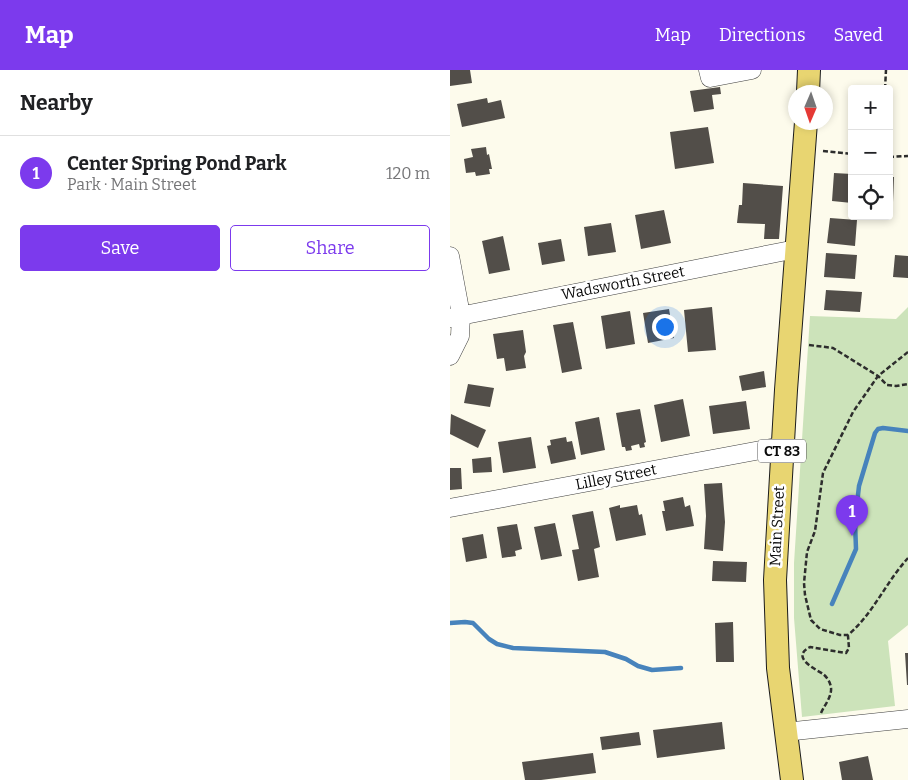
<!DOCTYPE html>
<meta charset="utf-8">
<style>
:root{--surface:#fff;--page:#f6f6f6;--text:#202124;--muted:#757577;--line:#e0e0e0;--accent:#7c3aed}
body{margin:0;font-family:Bitter,serif;background:var(--page);color:var(--text)}
.controls{position:absolute;right:15px;top:15px;display:grid;overflow:hidden;border-radius:5px;box-shadow:0 2px 8px #0003}
.controls button{width:45px;height:45px;display:grid;place-items:center;padding:0;border:0;border-bottom:1px solid var(--line);background:var(--surface);color:var(--text);font:25px sans-serif}
.compass{position:absolute;left:338px;top:15px;width:45px;height:45px;border-radius:50%;background:var(--surface);box-shadow:0 2px 8px #0003;rotate:182deg}
.you{position:absolute;left:214px;top:256px;width:18px;height:18px;margin:-12px;border:4px solid #fff;border-radius:50%;background:#1a73e8;box-shadow:0 0 0 8px #1a73e833}
.badge{display:grid;place-items:center;width:32px;height:32px;border-radius:50%;background:var(--accent);color:#fff;font-size:16px;font-weight:700}
.pin{position:absolute;translate:-50% -41px;filter:drop-shadow(0 1px 2px #0008)}
.pin::after{content:'';position:absolute;top:26px;width:18px;height:15px;background:inherit;clip-path:polygon(0 0,100% 0,50% 100%)}
.list{margin:0;padding:0;list-style:none}
h2{display:flex;justify-content:space-between;align-items:center;height:65px;margin:0;padding:0 20px;font-size:21px}
h2 small{font-size:16px;font-weight:400;color:var(--muted)}
.list li{display:grid;grid-template-columns:32px 1fr auto;gap:15px;align-items:center;box-sizing:border-box;height:75px;padding:0 20px;border-top:1px solid var(--line)}
.list b{display:block;font-size:19px;white-space:nowrap}
.list p{margin:0;font-size:16px;white-space:nowrap;color:var(--muted)}
.list em{font-size:16px;font-style:normal;color:var(--muted)}
.actions{display:flex;gap:10px;padding:15px 20px}
.actions a{flex:1;padding:11px 0;border:1px solid var(--accent);border-radius:5px;text-align:center;font-size:18px;color:var(--accent)}
.actions .main{background:var(--accent);color:#fff}
.icon{flex:none;width:28px;height:28px;fill:none;stroke:currentColor;stroke-width:2;stroke-linecap:round;stroke-linejoin:round}
.map{position:relative;flex:none;width:458px;height:710px;overflow:hidden}
header{display:flex;align-items:center;gap:30px;box-sizing:border-box;height:70px;padding:0 25px;background:var(--accent);color:#fff}
header strong{font-size:24px}
nav{display:flex;gap:28px;margin-inline-start:auto;font-size:18px}
main{display:flex}
aside{flex:1;background:var(--surface)}
.map>svg:first-child{display:block}
.green{fill:#cce3ba}
.lines{fill:none;stroke-linecap:round;stroke-linejoin:round}
.stream{stroke:#4783bc;stroke-width:4.5}
.building{fill:#524e49}
.minor-casing{stroke:#3e3e3e;stroke-width:19}
.major-casing{stroke:#1c1c1c;stroke-width:24}
.path{stroke:#2d2d2d;stroke-width:2.5;stroke-dasharray:5 2.5;stroke-linecap:butt}
.minor{stroke:#fff;stroke-width:18}
.major{stroke:#e8d571;stroke-width:22}
.labels{text-anchor:middle;stroke-width:5;stroke-linejoin:round;paint-order:stroke}
.shield{fill:#fff;stroke:#545454;stroke-width:1}
.shield-label{font-size:14px;font-weight:bold;fill:#0b0b0b}
.street-label{font-size:15px;fill:#0b0b0b;stroke:#fff}
</style>
<header>
<strong>Map</strong>
<nav><a>Map</a><a>Directions</a><a>Saved</a></nav>
</header>
<main>
<aside>
<h2>Nearby<small></small></h2>
<ul class="list">
<li><span class="badge">1</span><div><b>Center Spring Pond Park</b><p>Park · Main Street</p></div><em>120 m</em></li>
</ul>
<div class="actions"><a class="main">Save</a><a>Share</a></div>
</aside>
<div class="map">
<svg width="458" height="710" viewBox="0 0 458 710">
<rect width="100%" height="100%" fill="#fdfbec"/>
<path class="green" d="M458,237V555L438,571L445,636L352,647L344,548V493L360,246L446,249Z"/>
<g class="lines">
<path class="stream" d="M382,534L406,479L405,452L409,416L425,363L428,359L433,358L458,361
M0,553L15,552L23,553L39,569L47,574L63,578L155,582L176,589L188,596L202,600L231,598"/>
</g>
<path class="building" d="M0,0H20L22,13L0,16Z
M270,17L271,24L262,25L264,39L244,42L240,21Z
M37,28L38,33L51,30L55,48L12,57L7,34Z
M258,57L264,93L225,99L220,62Z
M36,77L37,85L39,84L42,99H39L40,104L26,106L25,102L16,103L14,89L23,87L21,79Z
M384,103L402,104V133L382,131Z
M439,107H444L443,132L439,131Z
M293,113L333,116L329,169H314L315,154L287,153L289,135H292Z
M214,140L221,173L191,179L185,145Z
M380,148L407,150L405,176L377,173Z
M161,153L166,182L138,186L134,157Z
M53,166L60,200L39,204L32,171Z
M111,169L115,191L92,195L88,173Z
M376,183L407,185L405,209L374,207Z
M445,185L458,186V208L443,207Z
M376,220L412,222L410,242L374,240Z
M262,237L266,280L238,282L234,240Z
M219,239L224,268L198,273L193,243Z
M180,241L185,274L156,279L151,246Z
M123,252L132,299L112,303L103,255Z
M73,260L76,282L74,286L76,298L56,301L54,288L47,289L43,264Z
M314,301L316,317L292,321L289,306Z
M18,314L44,318L40,337L14,333Z
M233,329L240,366L211,372L204,335Z
M296,331L300,359L263,364L259,336Z
M190,339L196,372L194,373L195,377L190,378L189,374L181,376L182,380L176,381L175,377H172L166,343Z
M1,344L36,360L28,378L0,364Z
M149,347L155,380L131,385L125,352Z
M81,367L86,398L53,403L48,372Z
M116,367L117,372L122,371L126,389L101,394L97,376L101,375L100,370Z
M41,387L42,402L23,403L22,389Z
M0,398H11L12,419L0,420Z
M272,413L275,452L273,481L254,479L256,446L254,414Z
M233,427L235,437L240,435L244,456L216,461L212,441H215L213,431Z
M170,435V438L187,435L189,445L192,444L196,465L166,471L159,438Z
M143,441L150,477L144,479L149,507L128,511L122,480L129,479L122,445Z
M105,453L112,486L91,490L84,457Z
M67,454L72,479L65,481L66,486L52,488L47,457Z
M33,464L37,488L16,492L12,468Z
M263,491L297,492L296,512L262,511Z
M283,552L284,592H266L265,553Z
M455,583H458V615H457Z
M272,652L275,679L207,688L203,660Z
M189,662L191,675L152,680L150,667Z
M143,683L146,703L91,710H75L72,692Z
M418,686L423,710H392L389,692Z"/>
<g class="lines">
<defs>
<path id="minor" d="M258,0L260,8L302,0
M0,186L11,245L10,266L0,286
M0,248L346,179
M0,438L332,376
M335,662L458,649"/>
<path id="major" d="M358,22L359,0
M342,710L328,598L325,510L336,320L356,52"/>
</defs>
<use href="#minor" class="minor-casing"/>
<use href="#major" class="major-casing"/>
<path class="path" d="M435,19L436,0
M373,81L402,84
M439,87L458,86
M359,275L383,278L428,306L437,315L446,316L458,314
M458,282L428,306L403,342L373,403L365,461L357,482L354,513L355,525L361,550L370,559L390,565H398C423,544 436,512 458,488
M371,643C375,634 382,627 381,617C380,612 377,607 373,604C365,599 340,587 360,577L396,583L399,578L398,566"/>
<use href="#minor" class="minor"/>
<use href="#major" class="major"/>
</g>
<g class="labels">
<rect class="shield" x="308" y="369.5" width="48" height="23" rx="4"/>
<g class="shield-label">
<text x="332" y="386">CT 83</text>
</g>
<g class="street-label">
<text transform="translate(173 213) rotate(-11)" y="5">Wadsworth Street</text>
<text transform="translate(166 407) rotate(-11)" y="5">Lilley Street</text>
<text transform="translate(327 456) rotate(-87)" y="5">Main Street</text>
</g>
</g>
</svg>
<div class="controls">
<button>+</button>
<button>−</button>
<button><svg class="icon" aria-label="locate" viewBox="0 0 24 24"><circle cx="12" cy="12" r="6"/><path d="M12 2v4M12 18v4M2 12h4M18 12h4"/></svg></button>
</div>
<svg class="compass" viewBox="-18 -18 36 36"><path d="M0-13l5 13h-10z" fill="#e53935"/><path d="M0 13l5-13h-10z" fill="#757577"/></svg>
<div class="you"></div>
<div class="pin badge" style="left:402px;top:466px">1</div>
</div>
</main>
